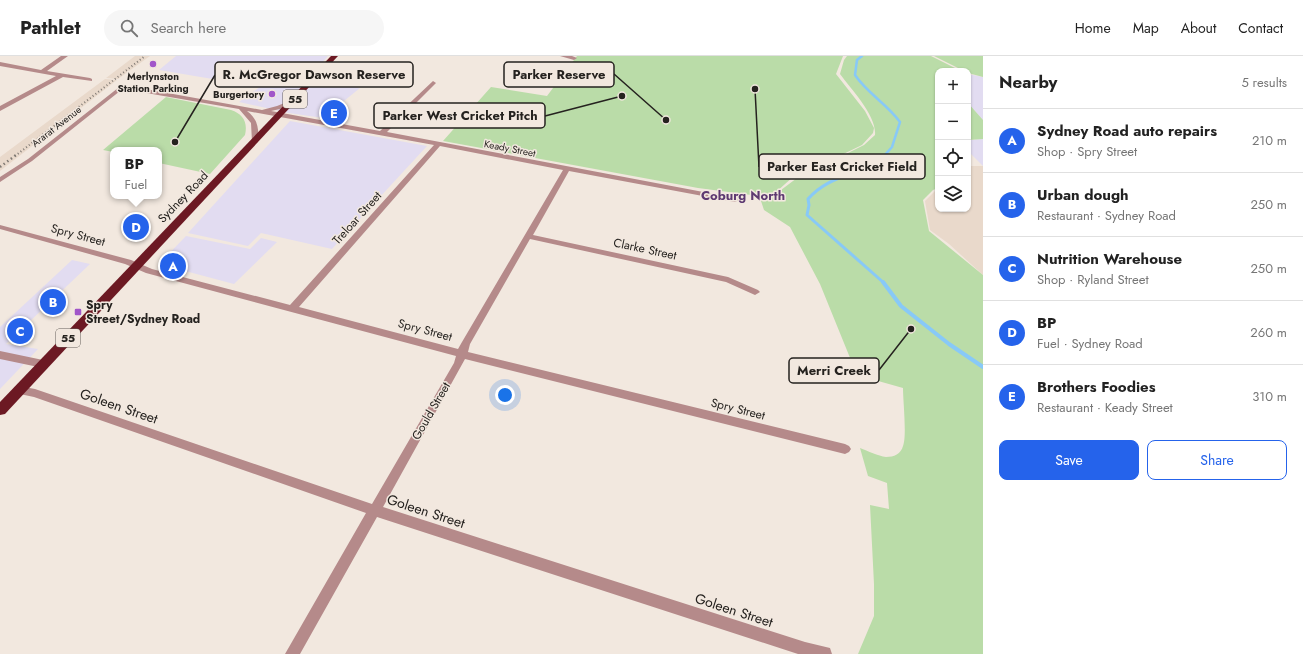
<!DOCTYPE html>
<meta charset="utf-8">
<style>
:root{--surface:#fff;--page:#f6f6f6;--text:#222;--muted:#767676;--line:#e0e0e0;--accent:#2563eb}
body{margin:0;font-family:Jost,sans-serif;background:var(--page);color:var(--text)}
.controls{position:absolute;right:12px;top:12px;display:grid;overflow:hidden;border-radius:8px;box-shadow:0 1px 3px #0004}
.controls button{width:36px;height:36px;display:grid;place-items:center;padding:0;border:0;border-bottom:1px solid var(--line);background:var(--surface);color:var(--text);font:20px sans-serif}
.you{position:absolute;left:505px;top:339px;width:14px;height:14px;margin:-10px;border:3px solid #fff;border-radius:50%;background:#1a73e8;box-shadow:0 0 0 6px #1a73e833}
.badge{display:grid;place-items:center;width:26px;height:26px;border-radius:50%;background:var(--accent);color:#fff;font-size:13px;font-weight:700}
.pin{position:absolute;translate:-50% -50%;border:2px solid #fff;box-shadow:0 1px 4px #0006}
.popup{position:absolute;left:110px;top:91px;width:52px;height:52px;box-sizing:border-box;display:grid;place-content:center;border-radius:8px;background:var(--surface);filter:drop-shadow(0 1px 3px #0005);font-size:13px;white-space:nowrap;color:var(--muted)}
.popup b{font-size:15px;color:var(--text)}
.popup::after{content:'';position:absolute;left:50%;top:100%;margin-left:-8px;border:8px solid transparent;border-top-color:var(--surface)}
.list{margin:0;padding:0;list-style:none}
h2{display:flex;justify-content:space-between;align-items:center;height:52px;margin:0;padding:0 16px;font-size:17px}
h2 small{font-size:13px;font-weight:400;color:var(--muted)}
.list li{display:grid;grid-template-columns:26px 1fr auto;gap:12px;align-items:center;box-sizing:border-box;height:64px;padding:0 16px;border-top:1px solid var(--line)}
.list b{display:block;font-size:15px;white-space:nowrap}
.list p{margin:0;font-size:13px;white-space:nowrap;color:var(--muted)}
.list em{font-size:13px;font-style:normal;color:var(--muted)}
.actions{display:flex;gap:8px;padding:12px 16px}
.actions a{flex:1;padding:9px 0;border:1px solid var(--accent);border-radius:8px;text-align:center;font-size:14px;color:var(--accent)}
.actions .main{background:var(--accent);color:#fff}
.icon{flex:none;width:22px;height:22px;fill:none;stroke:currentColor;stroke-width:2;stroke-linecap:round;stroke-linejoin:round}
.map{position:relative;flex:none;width:983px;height:598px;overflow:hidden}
header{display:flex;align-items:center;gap:24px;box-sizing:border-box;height:56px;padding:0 20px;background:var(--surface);border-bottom:1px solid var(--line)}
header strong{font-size:19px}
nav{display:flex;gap:22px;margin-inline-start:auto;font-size:14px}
.search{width:280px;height:36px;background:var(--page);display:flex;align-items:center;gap:10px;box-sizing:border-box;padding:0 14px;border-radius:22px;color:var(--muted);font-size:15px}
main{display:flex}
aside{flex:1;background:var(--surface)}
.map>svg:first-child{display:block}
.commercial{fill:#e2dcf1}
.built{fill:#e9d9cb}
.green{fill:#badca8}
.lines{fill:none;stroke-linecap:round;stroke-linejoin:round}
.stream-far2{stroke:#88c9f7;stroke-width:2.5}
.stream-far1{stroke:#88c9f7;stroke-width:3}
.stream{stroke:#88c9f7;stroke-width:4}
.minor{fill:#b58a8a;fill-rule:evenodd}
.highway{fill:#6c1923;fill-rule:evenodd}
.rail-far1{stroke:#807a74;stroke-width:2;stroke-dasharray:1 2.5;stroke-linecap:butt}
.rail{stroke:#807a74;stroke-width:2.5;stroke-dasharray:1.5 3;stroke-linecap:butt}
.poi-dot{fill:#a156c9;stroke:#f2e8df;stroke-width:1.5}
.labels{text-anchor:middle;stroke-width:3;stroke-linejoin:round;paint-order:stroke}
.far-poi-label{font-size:10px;font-weight:bold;fill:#25221f;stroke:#f2e8df}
.far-street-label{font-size:10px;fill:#25221f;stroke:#f2e8df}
.shield{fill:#f2e8df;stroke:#625d59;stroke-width:1}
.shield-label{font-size:11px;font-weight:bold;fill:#25221f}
.street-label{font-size:12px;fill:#25221f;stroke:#f2e8df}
.poi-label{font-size:12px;font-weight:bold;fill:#25221f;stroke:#f2e8df;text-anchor:start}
.far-district-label{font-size:13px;font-weight:bold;fill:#5d3971;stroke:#f2e8df}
.near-street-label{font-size:14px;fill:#25221f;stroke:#f2e8df}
.leader{fill:none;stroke:#25221f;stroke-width:1.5}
.callout-dot{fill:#25221f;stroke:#f2e8df;stroke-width:1.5}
.callout{fill:#f2e8df;stroke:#25221f;stroke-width:1.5}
.callout-label{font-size:13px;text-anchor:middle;font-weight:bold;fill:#25221f}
</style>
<header>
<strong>Pathlet</strong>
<div class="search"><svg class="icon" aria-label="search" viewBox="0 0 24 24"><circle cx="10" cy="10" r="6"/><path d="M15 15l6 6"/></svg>Search here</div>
<nav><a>Home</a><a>Map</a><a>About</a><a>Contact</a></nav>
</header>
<main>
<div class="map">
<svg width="983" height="598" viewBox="0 0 983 598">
<rect width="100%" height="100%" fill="#f2e8df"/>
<path class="commercial" d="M176,0H328L308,23L360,32L323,62L289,57L239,46L260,31L159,14Z
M968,18L983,21V64L968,47Z
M290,65L427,90L332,193L261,177L248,190L188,177Z
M983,83V110L968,95V84Z
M186,180L250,193L261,182L277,186L234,228L159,208Z
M72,204L90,208L6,288L38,293L0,333V271Z"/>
<path class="built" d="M135,0H150L118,23L106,22Z
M105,23L117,24L0,115V101Z
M968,110H983V219L949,188L930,174L925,145L935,135L938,134V153H968Z"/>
<path class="green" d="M577,0H843L836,18L865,55L874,72L873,77L862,89L827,106L804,111L775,137L759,140L698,132L443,85L491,31L547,40Z
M847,0H931L961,15H938V132L933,134L923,144L929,175L983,219V598H858L874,560V528L870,449L889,453L887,427L868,420L860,392C868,395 878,400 886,401C894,401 901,398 903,390C907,380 903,345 903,332L857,319L820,228L790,171L764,154L760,142L777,137L797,122L806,111L830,106L864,89L875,79C877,60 851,33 840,18L844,4Z
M934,0H983V21L968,17V15H964Z
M166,41L231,54C243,58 248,66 245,79L210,118L159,107V94H113V96L103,94Z
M968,47L983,64V83L968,84Z"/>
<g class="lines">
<path class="stream-far2" d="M862,0L857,4L855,19C867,37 887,48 900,66L892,91L884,100"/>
<path class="stream-far1" d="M884,227L807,159L809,149L808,143C830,118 861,119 886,99"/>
<path class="stream" d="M883,226L901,250L949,288L983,311"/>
<path class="minor" d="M61,0H68L47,15L90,22L92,23V25L63,21L0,55V50L56,20L0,10V6L41,14Z
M560,0H572L577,2L574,4Z
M433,25L436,27L387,76L735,142L739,144L735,146L569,115L533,179L728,221L758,234L760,236L755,239L726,226L530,183L470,288L468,296L845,388L849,390L851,393L849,396L845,398L465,303L383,451L805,586L830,592L832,598H798L377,461L300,598H285L366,457L34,341L15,337L14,334L15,331L19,330L35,333L372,448L454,307L456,300L146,217L125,208L0,173V169L131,204L152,213L290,249L434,89L247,55C258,63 259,73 258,86L255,88L252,86L251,67L239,53L129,34L120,35L32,105L0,126V121L28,103L118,32L129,30L262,54L277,50L292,44L294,45V47L280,53L271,55L380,75ZM440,90L563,114L462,286L458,293L299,251Z
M0,295L43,304L47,305L48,308L47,311L43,312L0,303Z"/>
<path class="highway" d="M331,0H338L5,358L0,359V346Z"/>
<path class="rail-far1" d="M15,100L145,0"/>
<path class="rail" d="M0,111L16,99"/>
</g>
<g class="poi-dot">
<circle cx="153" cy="8" r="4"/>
<circle cx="272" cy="38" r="4"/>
<rect x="74" y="252" width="8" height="8" rx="2"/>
</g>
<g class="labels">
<g class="far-poi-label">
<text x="153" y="24">Merlynston<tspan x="153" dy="12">Station Parking</tspan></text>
<text x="264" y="42" text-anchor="end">Burgertory</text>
</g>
<g class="far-street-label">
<text transform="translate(56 70) rotate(-38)" y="4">Ararat Avenue</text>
<text transform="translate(510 92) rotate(11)" y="4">Keady Street</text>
</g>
<g class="shield">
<rect x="283" y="34" width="24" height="18" rx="3"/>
<rect x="56" y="273" width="24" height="18" rx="3"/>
</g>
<g class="shield-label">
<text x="295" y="47">55</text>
<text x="68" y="286">55</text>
</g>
<g class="street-label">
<text transform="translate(183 141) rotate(-46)" y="4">Sydney Road</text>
<text transform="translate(357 162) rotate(-48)" y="4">Treloar Street</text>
<text transform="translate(78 179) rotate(15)" y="4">Spry Street</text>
<text transform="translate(645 193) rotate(12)" y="4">Clarke Street</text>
<text transform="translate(425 274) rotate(15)" y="4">Spry Street</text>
<text transform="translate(738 353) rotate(14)" y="4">Spry Street</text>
<text transform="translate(431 355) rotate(-60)" y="4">Gould Street</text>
</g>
<g class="poi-label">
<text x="86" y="253">Spry<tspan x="86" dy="14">Street/Sydney Road</tspan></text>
</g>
<g class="far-district-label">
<text x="743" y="144">Coburg North</text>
</g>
<g class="near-street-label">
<text transform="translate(119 350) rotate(19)" y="5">Goleen Street</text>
<text transform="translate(426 455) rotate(18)" y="5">Goleen Street</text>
<text transform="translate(734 554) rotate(18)" y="5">Goleen Street</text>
</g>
</g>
<path class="leader" d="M666 64L614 18M175 86L215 19M622 40L545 60M755 33L759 111M911 273L879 314"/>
<g class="callout-dot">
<circle cx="666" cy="64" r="4"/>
<circle cx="175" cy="86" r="4"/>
<circle cx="622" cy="40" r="4"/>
<circle cx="755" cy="33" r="4"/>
<circle cx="911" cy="273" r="4"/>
</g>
<g class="callout">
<rect x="504" y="6" width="110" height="25" rx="4"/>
<rect x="215" y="6" width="198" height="25" rx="4"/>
<rect x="374" y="47" width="171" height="25" rx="4"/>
<rect x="759" y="98" width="166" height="25" rx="4"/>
<rect x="789" y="302" width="90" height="25" rx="4"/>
</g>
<g class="callout-label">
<text x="559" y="23">Parker Reserve</text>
<text x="314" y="23">R. McGregor Dawson Reserve</text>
<text x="460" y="64">Parker West Cricket Pitch</text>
<text x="842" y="115">Parker East Cricket Field</text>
<text x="834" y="319">Merri Creek</text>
</g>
</svg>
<div class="controls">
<button>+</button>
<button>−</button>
<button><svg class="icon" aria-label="locate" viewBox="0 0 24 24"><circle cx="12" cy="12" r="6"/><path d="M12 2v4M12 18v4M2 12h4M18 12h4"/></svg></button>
<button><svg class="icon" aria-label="layers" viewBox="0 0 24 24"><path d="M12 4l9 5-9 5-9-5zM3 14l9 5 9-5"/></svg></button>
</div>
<div class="you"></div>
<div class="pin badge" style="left:173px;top:210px">A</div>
<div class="pin badge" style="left:53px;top:246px">B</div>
<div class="pin badge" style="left:20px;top:275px">C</div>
<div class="pin badge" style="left:136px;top:171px">D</div>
<div class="popup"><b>BP</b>Fuel</div>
<div class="pin badge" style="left:334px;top:57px">E</div>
</div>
<aside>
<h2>Nearby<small>5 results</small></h2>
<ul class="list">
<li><span class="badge">A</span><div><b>Sydney Road auto repairs</b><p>Shop · Spry Street</p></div><em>210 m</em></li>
<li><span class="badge">B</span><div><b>Urban dough</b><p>Restaurant · Sydney Road</p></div><em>250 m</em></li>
<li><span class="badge">C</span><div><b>Nutrition Warehouse</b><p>Shop · Ryland Street</p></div><em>250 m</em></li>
<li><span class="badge">D</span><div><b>BP</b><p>Fuel · Sydney Road</p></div><em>260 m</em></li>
<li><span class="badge">E</span><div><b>Brothers Foodies</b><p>Restaurant · Keady Street</p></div><em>310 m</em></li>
</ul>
<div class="actions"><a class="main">Save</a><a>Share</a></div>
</aside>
</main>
